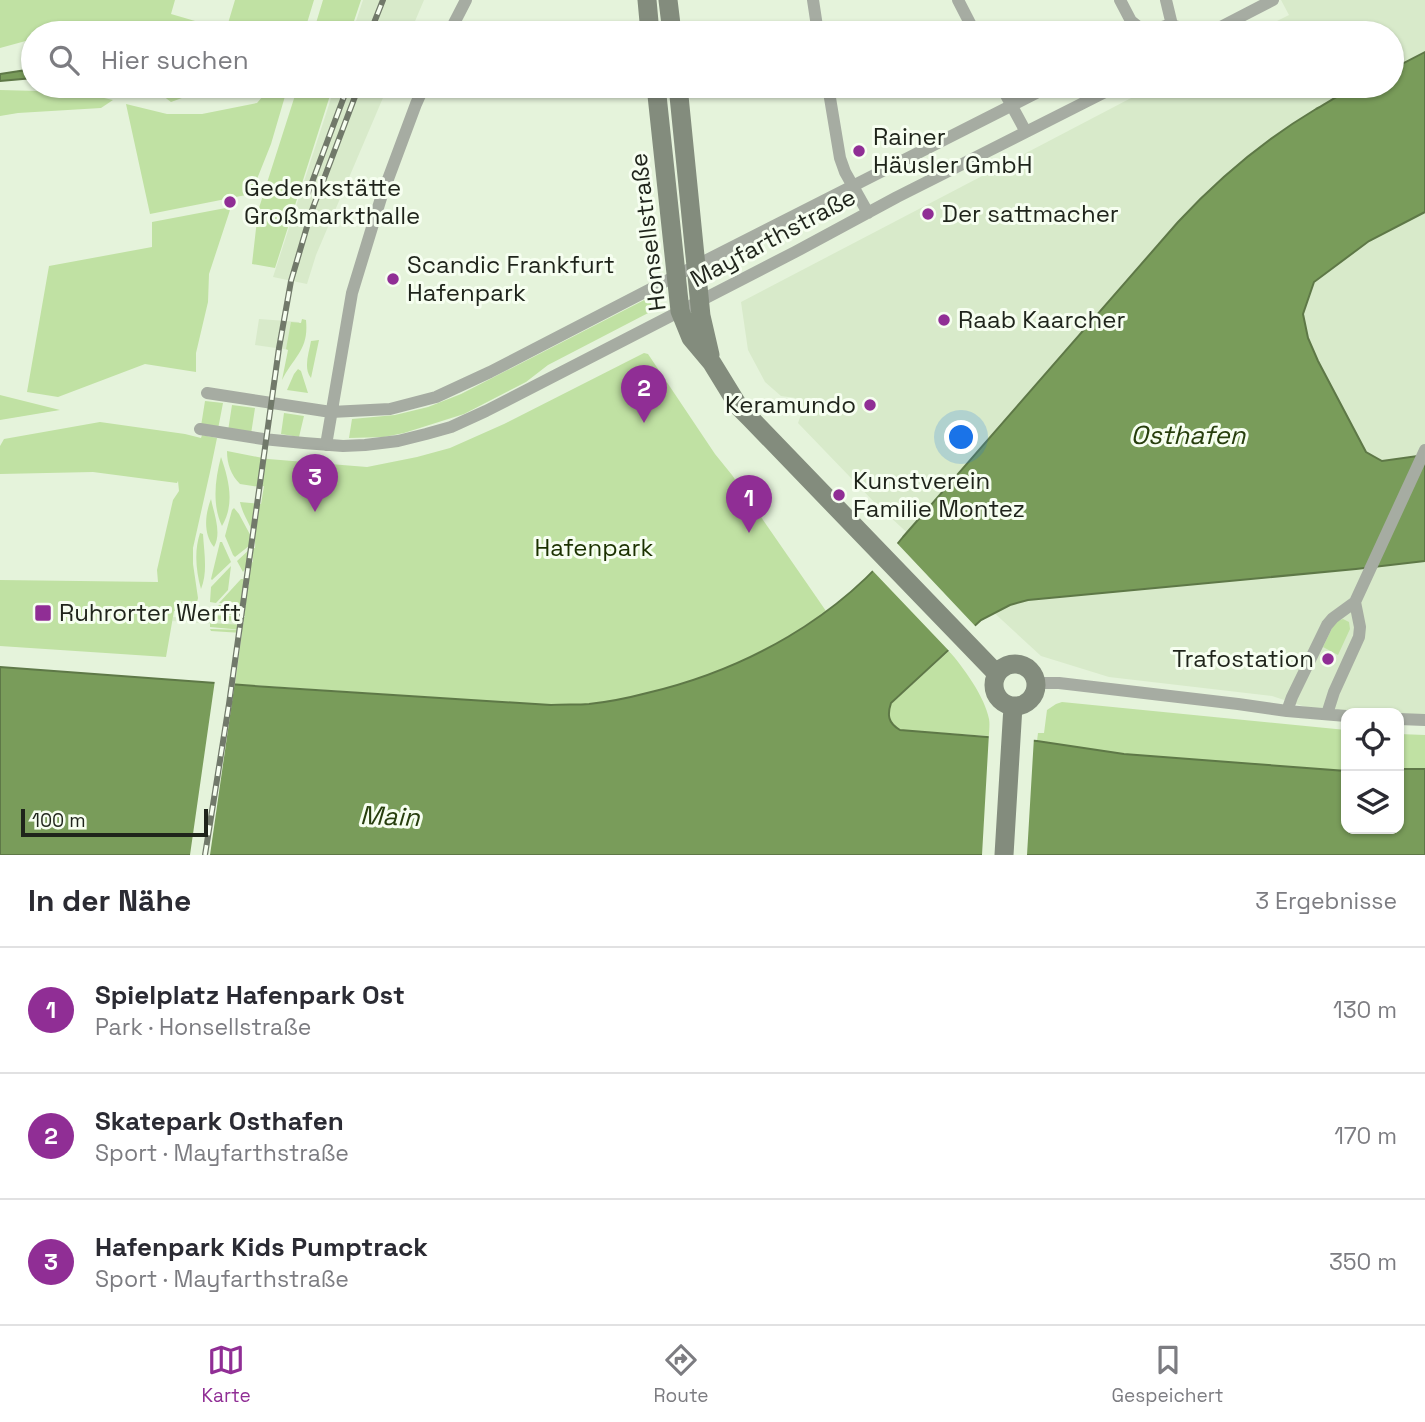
<!DOCTYPE html>
<html lang="de">
<meta charset="utf-8">
<style>
:root{--surface:#fff;--page:#f2f2f3;--text:#2b2b33;--muted:#7c7c81;--line:#e1e1e2;--accent:#902e95}
body{margin:0;font-family:"Space Grotesk",sans-serif;background:var(--page);color:var(--text)}
.controls{position:absolute;right:21px;bottom:21px;display:grid;overflow:hidden;border-radius:14px;box-shadow:0 2px 5px #0004}
.controls button{width:63px;height:63px;display:grid;place-items:center;padding:0;border:0;border-bottom:2px solid var(--line);background:var(--surface);color:var(--text);font:35px sans-serif}
.scale{position:absolute;left:21px;bottom:18px;width:187px;box-sizing:border-box;padding-left:7px;border:4px solid #1f241b;border-top:0;font-size:19px;line-height:24px;white-space:nowrap;color:#1f241b;-webkit-text-stroke:5px #f6fef0;paint-order:stroke}
.you{position:absolute;left:962px;top:438px;width:24px;height:24px;margin:-18px;border:5px solid #fff;border-radius:50%;background:#1a73e8;box-shadow:0 0 0 10px #1a73e833}
.badge{display:grid;place-items:center;width:46px;height:46px;border-radius:50%;background:var(--accent);color:#fff;font-size:23px;font-weight:700}
.pin{position:absolute;translate:-50% -58px;filter:drop-shadow(0 2px 4px #0008)}
.pin::after{content:'';position:absolute;top:37px;width:24px;height:21px;background:inherit;clip-path:polygon(0 0,100% 0,50% 100%)}
.list{margin:0;padding:0;list-style:none}
h2{display:flex;justify-content:space-between;align-items:center;height:91px;margin:0;padding:0 28px;font-size:30px}
h2 small{font-size:23px;font-weight:400;color:var(--muted)}
.list li{display:grid;grid-template-columns:46px 1fr auto;gap:21px;align-items:center;box-sizing:border-box;height:126px;padding:0 28px;border-top:2px solid var(--line)}
.list b{display:block;font-size:26px;white-space:nowrap}
.list p{margin:0;font-size:23px;white-space:nowrap;color:var(--muted)}
.list em{font-size:23px;font-style:normal;color:var(--muted)}
.icon{flex:none;width:38px;height:38px;fill:none;stroke:currentColor;stroke-width:2;stroke-linecap:round;stroke-linejoin:round}
.map{position:relative;flex:none;width:1425px;height:855px;overflow:hidden}
.search{position:absolute;background:var(--surface);box-shadow:0 2px 5px #0004;left:21px;right:21px;top:21px;height:77px;display:flex;align-items:center;gap:18px;box-sizing:border-box;padding:0 24px;border-radius:38px;color:var(--muted);font-size:26px}
.sheet{height:469px;background:var(--surface)}
nav{display:flex;justify-content:space-around;align-items:center;box-sizing:border-box;height:98px;border-top:2px solid var(--line);background:var(--surface);font-size:19px;color:var(--muted)}
nav a{display:grid;justify-items:center;gap:4px}
nav .on{color:var(--accent)}
.map>svg:first-child{display:block}
.built{fill:#d8eaca}
.green{fill:#c0e1a3}
.water{fill:#799c5a;stroke:#5e7847;stroke-width:2}
.pier{fill:#e5f3db}
.lines{fill:none;stroke-linecap:round;stroke-linejoin:round}
.street{stroke:#a6aca2;stroke-width:12}
.secondary{stroke:#838c7d;stroke-width:19}
.rail-casing{stroke:#71796a;stroke-width:6}
.rail{stroke:#f6fef0;stroke-width:3.5;stroke-dasharray:10;stroke-linecap:butt}
.poi-dot{fill:#902e95;stroke:#f6fef0;stroke-width:2.5}
.labels{text-anchor:middle;stroke-width:6;stroke-linejoin:round;paint-order:stroke}
.poi-label{font-size:24px;fill:#1f241b;stroke:#f6fef0;text-anchor:start}
.street-label{font-size:24px;fill:#1f241b;stroke:#f6fef0}
.park-label{font-size:24px;fill:#1b3100;stroke:#f6fef0}
.water-label{font-size:26px;font-style:italic;fill:#273e0d;stroke:#f6fef0}
</style>
<div class="map">
<svg width="1425" height="855" viewBox="0 0 1425 855">
<rect width="100%" height="100%" fill="#e5f3db"/>
<path class="built" d="M363,0H424L410,33H352Z
M1281,0H1425V720L1399,713L1327,714L1272,696L1109,677L1041,656L876,504L798,423L804,406L795,398L781,396L765,382L748,350L741,302L1154,86H1392V33H1253L1289,15Z
M335,86H388L316,255L307,284L273,277Z
M259,319L299,322L297,351L255,345Z
M173,617L194,618L259,623L258,627L172,621Z"/>
<path class="green" d="M0,0H175L171,14L226,30L235,0H314L304,33H33V39L0,48Z
M323,0H361L350,33H313Z
M150,86H212V87L171,102Z
M253,86H288L271,144L251,194L150,214L126,104L167,114H202L257,103L263,96L251,92Z
M298,86H333L275,268L252,264L258,211Z
M0,90L78,92L113,100L101,108L18,113L0,116Z
M231,207L209,274L208,302L196,353V372L145,364L58,397L27,392L49,266L152,247V222Z
M650,297L652,311L548,365L526,382L464,414L404,433L384,437L349,438L352,419L395,415L428,407L461,394Z
M302,319L306,320C309,350 294,356 282,380L288,350L286,349L291,322L301,323Z
M319,340L311,378C303,368 309,353 311,341Z
M644,353L648,354L715,454L732,475L826,611C772,651 712,678 647,693C628,698 608,702 589,704C576,705 564,704 551,705L235,684L242,633L211,631L210,629L243,630L210,627V623L243,625L244,622L211,619V615L245,617V616L211,613L219,605L246,606V605L219,603L241,579H243L249,587V584L245,575L253,561V557L243,572L237,561L251,548H255C257,532 243,518 240,502L261,504L264,486L260,487L240,484C231,475 227,464 227,451L268,459L367,467L417,457L450,448L504,424Z
M298,369L301,371L308,393L287,390L294,374Z
M0,395L60,410L0,420Z
M205,401L223,403L218,429L201,426Z
M232,405L255,408L251,434L228,431Z
M284,413L304,416L299,437L281,434Z
M100,422L185,434L201,438L202,435L217,438L210,472L193,548V564L198,598L197,602L176,600L175,601L198,603L195,612L174,611L166,657L0,646V580L158,582L157,570L173,500L179,491L178,481L177,483L93,472L0,474V446L4,439Z
M221,457C229,480 235,504 222,526C212,505 215,479 221,457Z
M211,499C214,514 222,533 214,547C203,534 205,514 211,499Z
M234,508L239,514L254,542L235,557L233,555L225,536L232,510Z
M200,533L203,534C204,552 208,572 201,589C196,571 194,551 200,533Z
M220,542H222L231,562L212,580L211,579Z
M231,566L228,590L216,603L210,602L211,587Z
M1343,619L1349,622L1350,629L1338,655L1323,647L1335,622Z
M949,651C963,667 985,697 989,719C990,724 989,731 989,736L899,730C888,723 887,715 891,704Z
M1062,702L1346,730V771L1124,754L1037,741L1038,733H1044L1047,710L1056,704Z
M1399,734L1425,735V769H1399Z"/>
<path class="water" d="M1425,52V212L1369,241L1314,282L1303,314L1308,338L1318,361L1366,452L1382,461L1425,455V561L1356,569L1028,600L1010,605L981,620L891,703C887,715 888,723 900,730L1037,741L1124,754L1346,771V829H1399V769H1425V855H0V667L269,687L551,705C564,704 576,705 589,704C608,702 628,698 647,693C745,670 840,618 903,537L1178,222C1219,178 1264,140 1316,109C1327,103 1348,89 1359,86C1369,83 1382,86 1392,86V69Z
M33,69V78L0,81V74Z"/>
<path class="pier" d="M895,541L977,628L951,653L870,568Z
M215,680L235,681L210,855H190Z
M989,733L1034,737L1027,855H982Z"/>
<g class="lines">
<path class="street" d="M813,0L818,33
M958,0L975,33
M1120,0L1131,21L1146,33
M1166,0L1172,25
M449,33L466,0
M1154,33C1164,22 1178,24 1188,33
M1209,33L1273,0
M828,86L840,158L845,172L868,213
M1001,86L1026,132
M207,393L331,412L390,409L436,397L490,372L697,265L1050,86
M200,429L263,439L304,443L343,446L365,445L398,441L426,434L451,427L486,411L795,252L897,197L1117,86
M326,445L352,293L381,198L416,104L424,86
M1036,683H1059L1238,704L1287,711L1346,716
M1287,711L1292,697L1327,625L1333,618L1355,602L1425,450
M1327,714L1334,692L1359,637L1360,627L1355,602
M1399,719L1425,720"/>
<path class="secondary" d="M647,0L650,33
M668,0L672,33
M656,86L680,311L691,338L712,363L739,407L750,418L997,674
M678,86L701,316L710,355
M994 685a21 21 0 1 1 42 0a21 21 0 1 1-42 0Z
M1004,855L1013,706"/>
<defs>
<path id="rail" d="M370,33L383,0
M308,193L348,86
M205,855L229,704L279,348L291,281L311,213L359,86"/>
</defs>
<use href="#rail" class="rail-casing"/>
<use href="#rail" class="rail"/>
</g>
<g class="poi-dot">
<circle cx="859" cy="151" r="7"/>
<circle cx="230" cy="202" r="7"/>
<circle cx="928" cy="214" r="7"/>
<circle cx="393" cy="279" r="7"/>
<circle cx="944" cy="320" r="7"/>
<circle cx="870" cy="405" r="7"/>
<circle cx="839" cy="495" r="7"/>
<rect x="34" y="604" width="18" height="18" rx="3.5"/>
<circle cx="1328" cy="659" r="7"/>
</g>
<g class="labels">
<g class="poi-label">
<text x="873" y="145">Rainer<tspan x="873" dy="28">Häusler GmbH</tspan></text>
<text x="244" y="196">Gedenkstätte<tspan x="244" dy="28">Großmarkthalle</tspan></text>
<text x="942" y="222">Der sattmacher</text>
<text x="407" y="273">Scandic Frankfurt<tspan x="407" dy="28">Hafenpark</tspan></text>
<text x="958" y="328">Raab Kaarcher</text>
<text x="856" y="413" text-anchor="end">Keramundo</text>
<text x="853" y="489">Kunstverein<tspan x="853" dy="28">Familie Montez</tspan></text>
<text x="59" y="621">Ruhrorter Werft</text>
<text x="1314" y="667" text-anchor="end">Trafostation</text>
</g>
<g class="street-label">
<text transform="translate(648 232) rotate(-97)" y="8">Honsellstraße</text>
<text transform="translate(773 238) rotate(-28)" y="8">Mayfarthstraße</text>
</g>
<g class="park-label">
<text x="594" y="556">Hafenpark</text>
</g>
<g class="water-label">
<text x="1188" y="444">Osthafen</text>
<text transform="translate(390 816) rotate(2)" y="9">Main</text>
</g>
</g>
</svg>
<div class="controls">
<button><svg class="icon" aria-label="locate" viewBox="0 0 24 24"><circle cx="12" cy="12" r="6"/><path d="M12 2v4M12 18v4M2 12h4M18 12h4"/></svg></button>
<button><svg class="icon" aria-label="layers" viewBox="0 0 24 24"><path d="M12 4l9 5-9 5-9-5zM3 14l9 5 9-5"/></svg></button>
</div>
<div class="scale">100 m</div>
<div class="you"></div>
<div class="pin badge" style="left:749px;top:533px">1</div>
<div class="pin badge" style="left:644px;top:423px">2</div>
<div class="pin badge" style="left:315px;top:512px">3</div>
<div class="search"><svg class="icon" aria-label="search" viewBox="0 0 24 24"><circle cx="10" cy="10" r="6"/><path d="M15 15l6 6"/></svg>Hier suchen</div>
</div>
<section class="sheet">
<h2>In der Nähe<small>3 Ergebnisse</small></h2>
<ul class="list">
<li><span class="badge">1</span><div><b>Spielplatz Hafenpark Ost</b><p>Park · Honsellstraße</p></div><em>130 m</em></li>
<li><span class="badge">2</span><div><b>Skatepark Osthafen</b><p>Sport · Mayfarthstraße</p></div><em>170 m</em></li>
<li><span class="badge">3</span><div><b>Hafenpark Kids Pumptrack</b><p>Sport · Mayfarthstraße</p></div><em>350 m</em></li>
</ul>
</section>
<nav>
<a class="on"><svg class="icon" aria-label="map" viewBox="0 0 24 24"><path d="M3 6l6-2 6 2 6-2v14l-6 2-6-2-6 2zM9 4v14M15 6v14"/></svg>Karte</a>
<a><svg class="icon" aria-label="directions" viewBox="0 0 24 24"><path d="M12 3l9 9-9 9-9-9zM9 14v-3h6M13 9l2 2-2 2"/></svg>Route</a>
<a><svg class="icon" aria-label="saved" viewBox="0 0 24 24"><path d="M7 4h10v16l-5-4-5 4z"/></svg>Gespeichert</a>
</nav>
